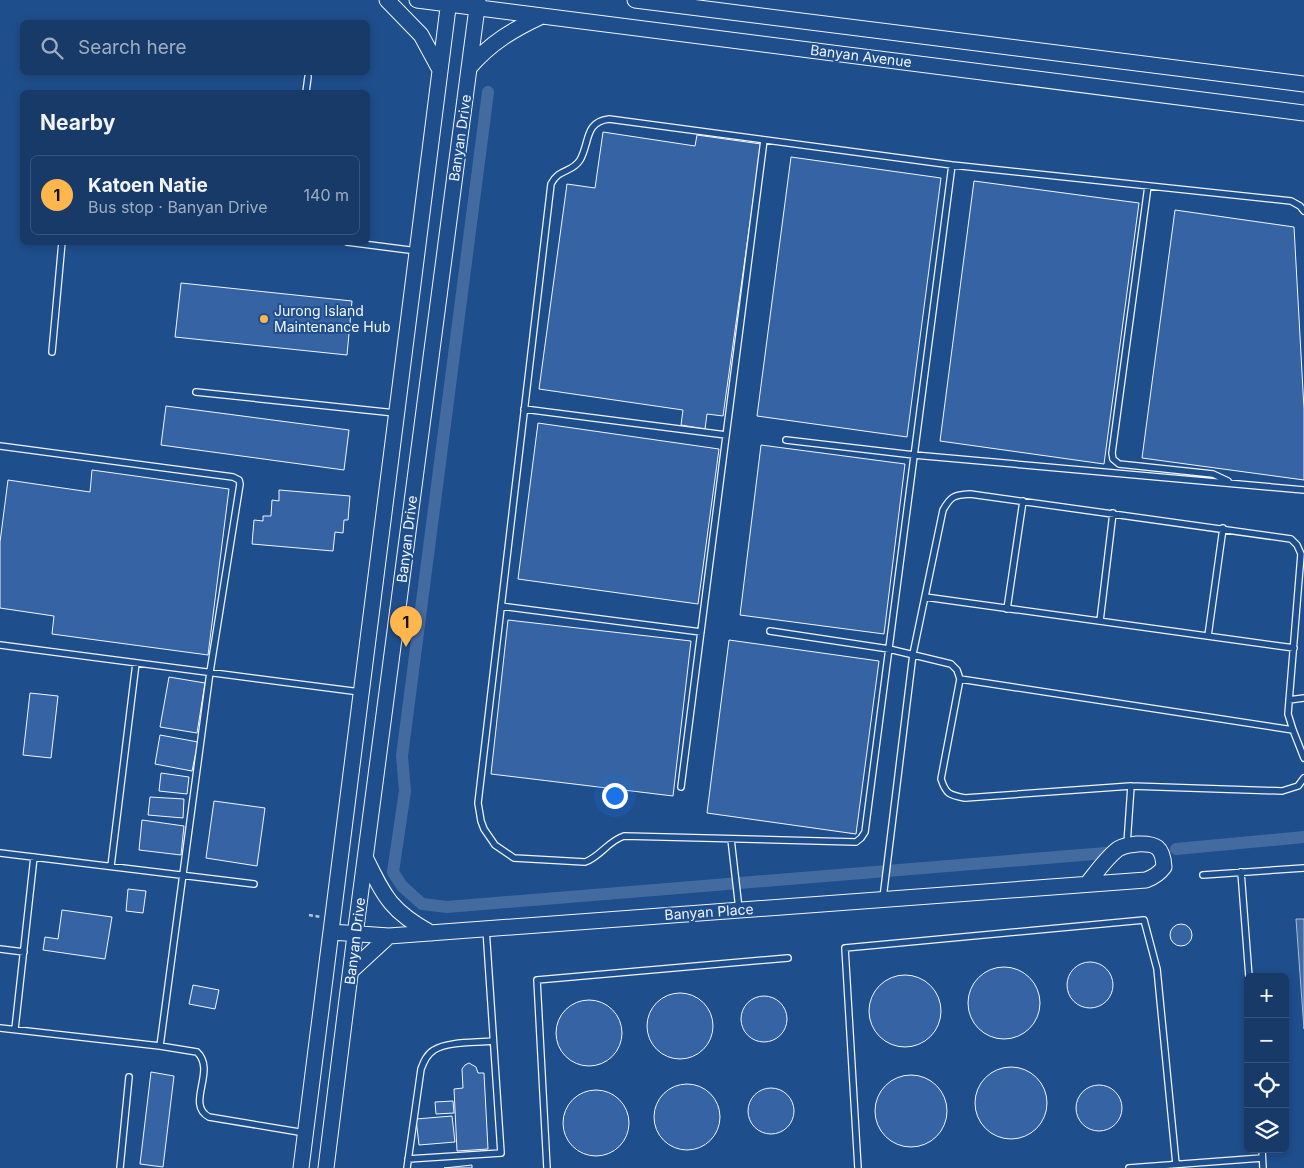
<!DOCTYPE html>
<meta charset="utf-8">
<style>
:root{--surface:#173a69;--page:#20416f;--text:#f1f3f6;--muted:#9eadc0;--line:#36547d;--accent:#ffb74d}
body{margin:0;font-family:Inter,sans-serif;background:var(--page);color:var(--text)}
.controls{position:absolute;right:15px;bottom:15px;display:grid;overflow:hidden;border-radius:8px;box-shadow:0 2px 8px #0003}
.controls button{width:45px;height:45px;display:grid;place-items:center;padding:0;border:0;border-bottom:1px solid var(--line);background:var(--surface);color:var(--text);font:25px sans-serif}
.you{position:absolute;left:614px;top:795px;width:18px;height:18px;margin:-12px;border:4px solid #fff;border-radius:50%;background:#1a73e8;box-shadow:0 0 0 8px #1a73e833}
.badge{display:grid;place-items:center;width:32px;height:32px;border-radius:50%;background:var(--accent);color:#111;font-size:16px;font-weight:700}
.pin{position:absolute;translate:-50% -41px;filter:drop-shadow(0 1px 2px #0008)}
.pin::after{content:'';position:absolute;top:26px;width:18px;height:15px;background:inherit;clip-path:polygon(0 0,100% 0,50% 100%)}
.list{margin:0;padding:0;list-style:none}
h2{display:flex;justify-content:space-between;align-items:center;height:65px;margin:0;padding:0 20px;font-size:21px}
h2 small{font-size:16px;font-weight:400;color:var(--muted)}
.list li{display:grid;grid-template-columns:32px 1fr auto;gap:15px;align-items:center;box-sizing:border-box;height:80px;margin:0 10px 10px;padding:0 10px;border:1px solid var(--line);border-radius:8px}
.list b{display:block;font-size:19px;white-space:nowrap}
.list p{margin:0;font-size:16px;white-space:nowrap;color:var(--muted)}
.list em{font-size:16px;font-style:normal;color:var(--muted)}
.icon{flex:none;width:28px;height:28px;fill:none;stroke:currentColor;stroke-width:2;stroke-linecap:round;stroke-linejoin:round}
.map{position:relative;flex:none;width:1304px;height:1168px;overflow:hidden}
.search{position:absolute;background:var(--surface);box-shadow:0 2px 8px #0003;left:20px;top:20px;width:350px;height:55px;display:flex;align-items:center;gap:12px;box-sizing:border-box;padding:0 18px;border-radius:8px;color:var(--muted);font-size:19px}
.panel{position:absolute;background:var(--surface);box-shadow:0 2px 8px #0003;left:20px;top:90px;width:350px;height:155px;border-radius:8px}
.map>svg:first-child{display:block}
.water{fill:#446ba0;stroke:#a8bbd7}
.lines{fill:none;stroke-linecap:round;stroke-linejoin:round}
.canal{stroke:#446ba0;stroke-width:12}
.building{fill:#3563a3;stroke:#f2f6ff}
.lane-casing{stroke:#f2f6ff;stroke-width:8}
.secondary-casing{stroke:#f2f6ff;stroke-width:17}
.path{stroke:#b3c4dc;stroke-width:2.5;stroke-dasharray:4 2.5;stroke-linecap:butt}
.lane{stroke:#1f4e8c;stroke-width:5.5}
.secondary{stroke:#1f4e8c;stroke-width:15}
.poi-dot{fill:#ffb74d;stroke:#1f4e8c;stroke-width:2}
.labels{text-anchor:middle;stroke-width:4;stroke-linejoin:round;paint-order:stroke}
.street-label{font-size:14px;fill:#f2f6ff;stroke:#1f4e8c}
.poi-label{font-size:14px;fill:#f2f6ff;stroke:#1f4e8c;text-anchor:start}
</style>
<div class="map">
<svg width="1304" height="1168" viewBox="0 0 1304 1168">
<rect width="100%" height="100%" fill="#1f4e8c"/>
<path class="water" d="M1296,919H1304V1029Z"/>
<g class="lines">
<path class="canal" d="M488,92L402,756L405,791L393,872L402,886L422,904L447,907L1106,853
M1176,849L1304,837"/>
</g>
<path class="building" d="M603,132L695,146L697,135L761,144L723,416L707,414L705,429L681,425L683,410L539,389L567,184L595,188Z
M791,157L941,178L907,437L757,416Z
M974,181L1139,203L1104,464L940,441Z
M1175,210L1294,227L1304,409V480L1142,458Z
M181,283L352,301L347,355L175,337Z
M166,406L349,430L344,470L161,445Z
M538,423L719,449L698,604L518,579Z
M761,445L905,464L884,634L740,615Z
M92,470L229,489L208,655L52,634L54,616L0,608V542L8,480L90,492Z
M279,490L350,496L348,520H344L343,533L335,532L333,551L252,544L254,520L263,521V516H271L272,500L279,501Z
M508,620L691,641L673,796L491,774Z
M729,640L879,661L856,834L707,813Z
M169,677L205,683L197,733L160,727Z
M30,693L58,696L51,758L23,755Z
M160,735L198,742L192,771L155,764Z
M161,773L189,777L187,794L159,791Z
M150,797L184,799L183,818L148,815Z
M214,801L265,808L257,866L206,858Z
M142,820L184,826L181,855L139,850Z
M128,889L146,891L143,913L126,911Z
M62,910L112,917L105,959L43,950L45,937L58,939Z
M1170 935a11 11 0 1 1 22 0a11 11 0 1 1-22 0Z
M1067 985a23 23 0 1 1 46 0a23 23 0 1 1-46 0Z
M968 1003a36 36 0 1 1 72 0a36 36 0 1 1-72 0Z
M869 1011a36 36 0 1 1 72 0a36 36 0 1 1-72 0Z
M193,985L219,990L215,1009L189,1004Z
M647 1026a33 33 0 1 1 66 0a33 33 0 1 1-66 0Z
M741 1019a23 23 0 1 1 46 0a23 23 0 1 1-46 0Z
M556 1033a33 33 0 1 1 66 0a33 33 0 1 1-66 0Z
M469,1063L476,1067L478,1073H484L488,1149L457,1151L454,1089L463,1088L462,1069L465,1065Z
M975 1103a36 36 0 1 1 72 0a36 36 0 1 1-72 0Z
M151,1072L174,1076L163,1167L140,1164Z
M875 1111a36 36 0 1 1 72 0a36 36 0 1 1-72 0Z
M654 1117a33 33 0 1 1 66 0a33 33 0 1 1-66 0Z
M1076 1108a23 23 0 1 1 46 0a23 23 0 1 1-46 0Z
M748 1111a23 23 0 1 1 46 0a23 23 0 1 1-46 0Z
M563 1123a33 33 0 1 1 66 0a33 33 0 1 1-66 0Z
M453,1101L454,1113L436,1114L435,1102Z
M452,1116L455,1142L419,1145L416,1119Z
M472,1165V1168H444Z"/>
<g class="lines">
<defs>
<path id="lane" d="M306,92L308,77
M952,165L865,832L861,838L856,842L624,836C608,841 600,857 585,862L514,858L495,845L484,829L481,821L478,803L551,184C559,168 572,173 580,160C590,143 584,122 609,119L952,165L1291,201L1300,206L1304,211
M1148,186L1112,453L1113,459L1119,464L1213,474L1228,481
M347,242L417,251
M52,352L62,242
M196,392L395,413
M524,409L726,435
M786,440L914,455L1304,490
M0,446L233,477L239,480L240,484L210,672L160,1046
M925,597L1294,648
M501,606L701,632
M1007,609L1023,501
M1100,621L1113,513
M770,631L889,649L951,664L957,670L960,679L941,779C946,794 949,795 965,798L1131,786L1282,791L1298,786L1304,778
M1208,636L1223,528
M0,645L360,692
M960,679L1293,730
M1289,700L1304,698
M681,787L764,140
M731,839L739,909
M1127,844L1131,786
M0,853L254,884
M111,866L136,663
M1241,872L1249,977
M1203,875L1304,868
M883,898L913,654L943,510C951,496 954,495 970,494L1291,539L1297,545L1301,554L1288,714L1293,730L1304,758
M0,949L24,952
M0,1028L160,1046L197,1052C217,1071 185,1104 209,1117L305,1133
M15,1029L34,857
M1262,1149L1263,1168
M408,1159L501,1153L486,929
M120,1168L129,1077
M407,1168L421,1069C424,1061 427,1054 434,1050C448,1041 477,1043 493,1041
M547,1168L537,980L788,958
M858,1168L845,948L1144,920L1157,969L1176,1164
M1129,1168L1262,1158"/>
<path id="secondary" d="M387,0L421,35L440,70
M417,0L1304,113
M635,0L1304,84
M469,68C490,43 514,29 542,16
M366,859C385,898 392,912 431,933
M331,932L389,936L1146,880C1154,877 1159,874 1164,867C1163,847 1156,843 1137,844C1130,845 1124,845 1118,849C1106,858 1096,873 1087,884
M351,971L389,936
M301,1168L449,0
M326,1168L355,935L478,0"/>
</defs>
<use href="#lane" class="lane-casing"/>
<use href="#secondary" class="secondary-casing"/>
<path class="path" d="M309,915L321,917"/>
<use href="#lane" class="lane"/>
<use href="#secondary" class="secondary"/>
</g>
<circle class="poi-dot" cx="264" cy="319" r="5"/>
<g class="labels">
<g class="street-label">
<text transform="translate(861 56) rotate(7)" y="5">Banyan Avenue</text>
<text transform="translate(460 138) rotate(-82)" y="5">Banyan Drive</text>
<text transform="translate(407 539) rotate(-83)" y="5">Banyan Drive</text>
<text transform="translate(709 912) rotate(-4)" y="5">Banyan Place</text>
<text transform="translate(355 941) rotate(-83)" y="5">Banyan Drive</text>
</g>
<g class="poi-label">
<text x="274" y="316">Jurong Island<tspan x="274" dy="16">Maintenance Hub</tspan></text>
</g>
</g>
</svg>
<div class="controls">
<button>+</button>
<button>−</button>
<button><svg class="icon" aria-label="locate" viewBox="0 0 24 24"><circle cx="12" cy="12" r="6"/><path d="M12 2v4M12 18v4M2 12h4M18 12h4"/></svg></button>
<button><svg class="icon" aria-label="layers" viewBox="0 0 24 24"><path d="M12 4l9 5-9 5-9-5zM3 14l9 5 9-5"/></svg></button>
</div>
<div class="you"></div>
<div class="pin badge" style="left:406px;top:647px">1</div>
<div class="search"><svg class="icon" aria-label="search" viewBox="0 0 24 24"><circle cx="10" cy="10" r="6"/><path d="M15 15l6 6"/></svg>Search here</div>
<section class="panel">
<h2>Nearby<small></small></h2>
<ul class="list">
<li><span class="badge">1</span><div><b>Katoen Natie</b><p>Bus stop · Banyan Drive</p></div><em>140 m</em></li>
</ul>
</section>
</div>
